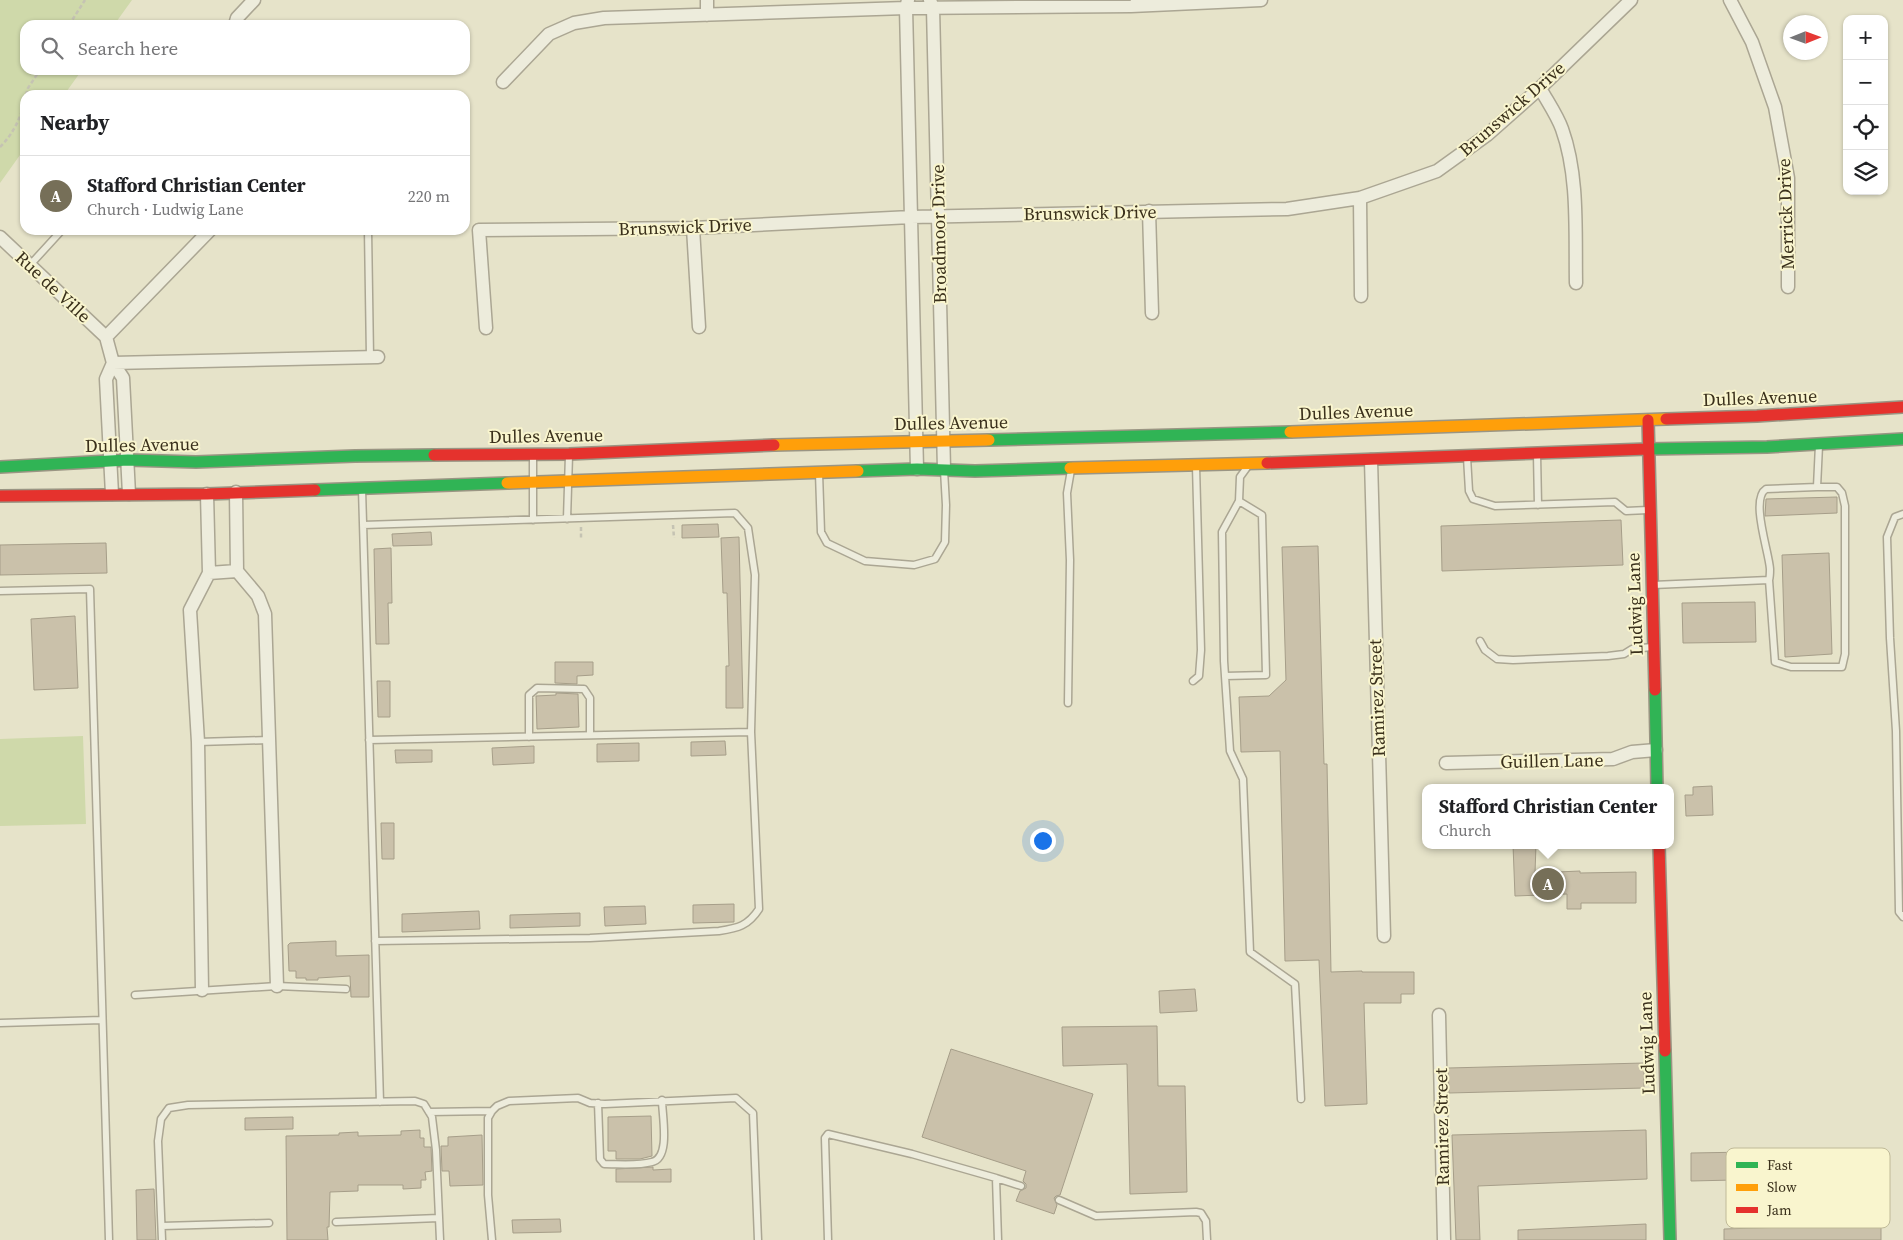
<!DOCTYPE html>
<meta charset="utf-8">
<style>
:root{--surface:#fff;--page:#f2f2f2;--text:#202124;--muted:#757577;--line:#e0e0e0;--accent:#766f58}
body{margin:0;font-family:"Source Serif 4",serif;background:var(--page);color:var(--text)}
.controls{position:absolute;right:15px;top:15px;display:grid;overflow:hidden;border-radius:10px;box-shadow:0 1px 4px #0004}
.controls button{width:45px;height:45px;display:grid;place-items:center;padding:0;border:0;border-bottom:1px solid var(--line);background:var(--surface);color:var(--text);font:25px sans-serif}
.compass{position:absolute;left:1783px;top:15px;width:45px;height:45px;border-radius:50%;background:var(--surface);box-shadow:0 1px 4px #0004;rotate:89deg}
.you{position:absolute;left:1042px;top:840px;width:18px;height:18px;margin:-12px;border:4px solid #fff;border-radius:50%;background:#1a73e8;box-shadow:0 0 0 8px #1a73e833}
.badge{display:grid;place-items:center;width:32px;height:32px;border-radius:50%;background:var(--accent);color:#fff;font-size:16px;font-weight:700}
.pin{position:absolute;translate:-50% -50%;border:2px solid #fff;box-shadow:0 1px 5px #0006}
.popup{position:absolute;left:1422px;top:784px;width:252px;height:65px;box-sizing:border-box;display:grid;place-content:center;border-radius:10px;background:var(--surface);filter:drop-shadow(0 1px 4px #0005);font-size:16px;white-space:nowrap;color:var(--muted)}
.popup b{font-size:19px;color:var(--text)}
.popup::after{content:'';position:absolute;left:50%;top:100%;margin-left:-10px;border:10px solid transparent;border-top-color:var(--surface)}
.list{margin:0;padding:0;list-style:none}
h2{display:flex;justify-content:space-between;align-items:center;height:65px;margin:0;padding:0 20px;font-size:21px}
h2 small{font-size:16px;font-weight:400;color:var(--muted)}
.list li{display:grid;grid-template-columns:32px 1fr auto;gap:15px;align-items:center;box-sizing:border-box;height:80px;padding:0 20px;border-top:1px solid var(--line)}
.list b{display:block;font-size:19px;white-space:nowrap}
.list p{margin:0;font-size:16px;white-space:nowrap;color:var(--muted)}
.list em{font-size:16px;font-style:normal;color:var(--muted)}
.icon{flex:none;width:28px;height:28px;fill:none;stroke:currentColor;stroke-width:2;stroke-linecap:round;stroke-linejoin:round}
.map{position:relative;flex:none;width:1903px;height:1240px;overflow:hidden}
.search{position:absolute;background:var(--surface);box-shadow:0 1px 4px #0004;left:20px;top:20px;width:450px;height:55px;display:flex;align-items:center;gap:12px;box-sizing:border-box;padding:0 18px;border-radius:15px;color:var(--muted);font-size:19px}
.panel{position:absolute;background:var(--surface);box-shadow:0 1px 4px #0004;left:20px;top:90px;width:450px;height:145px;border-radius:15px}
.map>svg:first-child{display:block}
.green{fill:#cfd9aa}
.building{fill:#cac1aa;stroke:#a69e89}
.lines{fill:none;stroke-linecap:round;stroke-linejoin:round}
.lane-casing{stroke:#aba693;stroke-width:9}
.street-casing{stroke:#aba693;stroke-width:15}
.fast-casing{stroke:#9a9583;stroke-width:14}
.slow-casing{stroke:#9a9583;stroke-width:14}
.jam-casing{stroke:#9a9583;stroke-width:14}
.path{stroke:#c5c3b3;stroke-width:2.5;stroke-dasharray:4 2.5;stroke-linecap:butt}
.lane{stroke:#edecdc;stroke-width:6}
.street{stroke:#edecdc;stroke-width:12}
.fast{stroke:#30b455;stroke-width:11}
.slow{stroke:#ff9f0a;stroke-width:11}
.jam{stroke:#e5322d;stroke-width:11}
.labels{text-anchor:middle;stroke-width:4;stroke-linejoin:round;paint-order:stroke}
.street-label{font-size:18px;fill:#3a301b;stroke:#f9f5ce}
.key{fill:#f9f5ce;stroke:#c0ba98;stroke-width:1}
.key-label{font-size:14px;fill:#3a301b}
</style>
<div class="map">
<svg width="1903" height="1240" viewBox="0 0 1903 1240">
<rect width="100%" height="100%" fill="#e6e3c9"/>
<path class="green" d="M0,0H132L114,25H25V70H82L64,95H25V148L0,183Z
M83,736L86,824L0,826V739Z"/>
<path class="building" d="M1837,497V513L1765,516L1766,499Z
M1621,520L1623,565L1442,571L1441,526Z
M718,524L719,537L682,538V525Z
M431,532L432,545L393,546L392,534Z
M739,537L743,708H726V666H729L727,593H723L721,538Z
M106,543L107,573L0,575V545Z
M1318,546L1324,764H1327L1331,972L1362,971V972H1414V994H1401V1003H1364L1367,1104L1325,1106L1319,960L1285,961L1280,751L1241,752L1239,697L1269,696L1286,680L1282,547Z
M391,548L392,603H388L389,644H376L374,549Z
M1829,553L1832,654L1785,657L1782,555Z
M1755,602L1756,642L1683,643L1682,603Z
M75,616L78,688L34,690L31,619Z
M555,662H593V675L577,676V684L555,683Z
M377,681H390V717H378Z
M556,693L578,694L579,727L537,729L536,696L556,695Z
M725,741L726,755L691,756V742Z
M639,743V761L597,762V744Z
M534,746V763L493,765L492,748Z
M395,750H432V762L396,763Z
M1712,786L1713,815L1686,816L1685,795H1693V787Z
M381,823H394V859H382Z
M1513,845H1536L1535,873L1580,871V873L1636,872V903H1581V909H1567V894L1515,896Z
M734,904V922L693,923V905Z
M645,906L646,924L605,926L604,907Z
M479,911L480,929L402,932V914Z
M580,913V926L510,928V915Z
M336,941V956L369,955V997H351L350,976L318,978V980H306V978H296V971H289L288,945L290,943Z
M1195,989L1197,1011L1160,1013L1159,991Z
M1157,1026L1158,1086H1185L1187,1192L1130,1194L1127,1064L1063,1066L1062,1027Z
M951,1049L1093,1094L1060,1195L1056,1196L1054,1198L1057,1205L1054,1214L1016,1201L1020,1191L1026,1188V1184L1023,1181L1026,1171L922,1137Z
M1644,1063V1088L1449,1093L1448,1068Z
M651,1116L652,1156L640,1159H616V1151H608V1117Z
M293,1117V1129L245,1130V1118Z
M420,1130V1138H424V1147H431L432,1171L425,1172L426,1180H421V1188L403,1189V1185H358V1191L330,1192L329,1227H327L328,1240H287L286,1136L339,1135V1133L358,1132V1136L401,1135V1131Z
M1646,1130L1647,1179L1478,1186L1480,1240H1456L1452,1135Z
M482,1135L483,1185L450,1186L449,1171H442L441,1146H448V1137Z
M1863,1150V1177L1691,1181V1153Z
M653,1167V1170L671,1169V1182H616V1169Z
M154,1189L156,1240H137L136,1190Z
M560,1219L561,1232L513,1233L512,1220Z
M1646,1224V1240H1518V1230Z
M1881,1224V1240H1724V1229Z"/>
<g class="lines">
<defs>
<path id="lane" d="M368,230L370,357
M30,265L62,230
M1537,454L1538,505
M1467,457L1469,491L1473,499L1495,506L1615,502L1626,511L1648,510
M1248,466L1240,477L1239,501L1222,532L1224,661L1230,751L1243,779L1250,952L1295,984L1301,1099
M819,473L821,532L827,543L865,561L914,565L935,559L945,542L946,505L944,470
M362,489L380,1102
M1903,514L1895,517L1887,537L1890,638L1896,731L1899,912L1903,917
M567,519L569,455
M533,520V456
M363,525L735,513L748,528L755,575L751,732L759,909C748,926 738,928 719,931L590,938L375,941
M1769,580C1770,577 1770,572 1770,569C1769,552 1750,499 1766,489L1817,487
M1653,585L1769,580L1775,662L1791,667H1842L1845,654V506L1842,493L1837,487H1817L1819,445
M0,591L90,589L109,1240
M1480,641L1485,650L1497,659L1513,660L1608,656L1624,654L1632,649L1652,647
M1225,676L1266,675L1262,515L1239,501
M1193,681L1199,676L1201,650L1196,466
M1068,703L1070,560L1067,493L1071,470
M529,737V695L537,688L584,689L590,698V735
M369,740L751,732
M198,742L269,740
M135,995L277,986L346,989
M0,1023L102,1020
M598,1103L600,1159L604,1164C619,1164 637,1166 652,1162C671,1158 662,1115 662,1100
M429,1112L492,1111
M996,1178L1021,1186
M1059,1200L1096,1216L1196,1212L1201,1213L1206,1221L1207,1240
M336,1222L439,1218
M162,1226L269,1223
M162,1240L158,1141L161,1119L169,1108L188,1105L415,1101L424,1104L432,1117L436,1150L440,1240
M492,1240L488,1195V1118L492,1111L497,1106L509,1101L578,1098L590,1103L605,1104L736,1098L753,1113L758,1240
M828,1240L825,1138L828,1134L912,1154L996,1178L998,1240"/>
<path id="street" d="M707,0V15
M908,0L906,8L917,469
M930,0L933,8L944,469
M1730,0L1752,42L1775,107L1788,178V287
M235,25L237,18L254,0
M503,82L549,34L574,23L604,18L906,8L1131,6L1261,0
M1540,88C1547,101 1557,115 1562,129C1579,176 1575,233 1576,283
M1360,198L1361,296
M1149,211L1152,313
M693,228L699,327
M0,237L106,337
M486,328L479,230L693,228L911,217L1287,209L1360,198L1437,171L1487,135L1540,88L1631,0
M106,337L113,363L123,378L129,494
M106,337L210,230
M113,363L378,357
M1371,460L1384,936
M236,492L237,571L258,596L265,614L277,986
M112,494L106,379L113,363
M209,573L237,571
M1446,763L1613,759L1632,752L1656,750
M202,990L198,742L190,610L209,573L207,494
M1439,1015L1444,1240"/>
<path id="fast" d="M989,440L1290,432
M1647,449L1767,447L1903,439
M0,467L128,460L196,462L355,456L434,455
M858,471L917,469L975,471L1070,468
M315,490L507,483
M1655,690L1657,788
M1665,1051L1670,1240"/>
<path id="slow" d="M1290,432L1666,419
M774,445L989,440
M1070,468L1267,463
M507,483L858,471"/>
<path id="jam" d="M1666,419L1757,416L1903,407
M1648,420L1655,690
M434,455L569,454L774,445
M1267,463L1647,449
M0,496L207,494L315,490
M1659,845L1665,1051"/>
</defs>
<use href="#lane" class="lane-casing"/>
<use href="#street" class="street-casing"/>
<use href="#fast" class="fast-casing"/>
<use href="#slow" class="slow-casing"/>
<use href="#jam" class="jam-casing"/>
<path class="path" d="M69,25L85,0
M26,95L28,88L40,70
M0,147C13,134 21,118 25,99
M673,525L674,538
M581,527V540"/>
<use href="#lane" class="lane"/>
<use href="#street" class="street"/>
<use href="#fast" class="fast"/>
<use href="#slow" class="slow"/>
<use href="#jam" class="jam"/>
</g>
<g class="labels">
<g class="street-label">
<text transform="translate(1512 109) rotate(-41)" y="6">Brunswick Drive</text>
<text transform="translate(1090 213) rotate(-1)" y="6">Brunswick Drive</text>
<text transform="translate(1786 214) rotate(-92)" y="6">Merrick Drive</text>
<text transform="translate(685 227) rotate(-2)" y="6">Brunswick Drive</text>
<text transform="translate(939 234) rotate(-91)" y="6">Broadmoor Drive</text>
<text transform="translate(53 287) rotate(43)" y="6">Rue de Ville</text>
<text transform="translate(1760 398) rotate(-2)" y="6">Dulles Avenue</text>
<text transform="translate(1356 412) rotate(-2)" y="6">Dulles Avenue</text>
<text transform="translate(951 423) rotate(-1)" y="6">Dulles Avenue</text>
<text transform="translate(546 436) rotate(-1)" y="6">Dulles Avenue</text>
<text transform="translate(142 445) rotate(-1)" y="6">Dulles Avenue</text>
<text transform="translate(1635 604) rotate(-92)" y="6">Ludwig Lane</text>
<text transform="translate(1377 698) rotate(-92)" y="6">Ramirez Street</text>
<text transform="translate(1552 761) rotate(-1)" y="6">Guillen Lane</text>
<text transform="translate(1647 1043) rotate(-92)" y="6">Ludwig Lane</text>
<text transform="translate(1442 1127) rotate(-91)" y="6">Ramirez Street</text>
</g>
</g>
<rect x="1726" y="1148" width="164" height="80" rx="8" class="key"/>
<rect x="1736" y="1162" width="22" height="6" fill="#30b455"/>
<rect x="1736" y="1184" width="22" height="7" fill="#ff9f0a"/>
<rect x="1736" y="1207" width="22" height="6" fill="#e5322d"/>
<g class="key-label">
<text x="1767" y="1170">Fast</text>
<text x="1767" y="1192">Slow</text>
<text x="1767" y="1215">Jam</text>
</g>
</svg>
<div class="controls">
<button>+</button>
<button>−</button>
<button><svg class="icon" aria-label="locate" viewBox="0 0 24 24"><circle cx="12" cy="12" r="6"/><path d="M12 2v4M12 18v4M2 12h4M18 12h4"/></svg></button>
<button><svg class="icon" aria-label="layers" viewBox="0 0 24 24"><path d="M12 4l9 5-9 5-9-5zM3 14l9 5 9-5"/></svg></button>
</div>
<svg class="compass" viewBox="-18 -18 36 36"><path d="M0-13l5 13h-10z" fill="#e53935"/><path d="M0 13l5-13h-10z" fill="#757577"/></svg>
<div class="you"></div>
<div class="pin badge" style="left:1548px;top:884px">A</div>
<div class="popup"><b>Stafford Christian Center</b>Church</div>
<div class="search"><svg class="icon" aria-label="search" viewBox="0 0 24 24"><circle cx="10" cy="10" r="6"/><path d="M15 15l6 6"/></svg>Search here</div>
<section class="panel">
<h2>Nearby<small></small></h2>
<ul class="list">
<li><span class="badge">A</span><div><b>Stafford Christian Center</b><p>Church · Ludwig Lane</p></div><em>220 m</em></li>
</ul>
</section>
</div>
